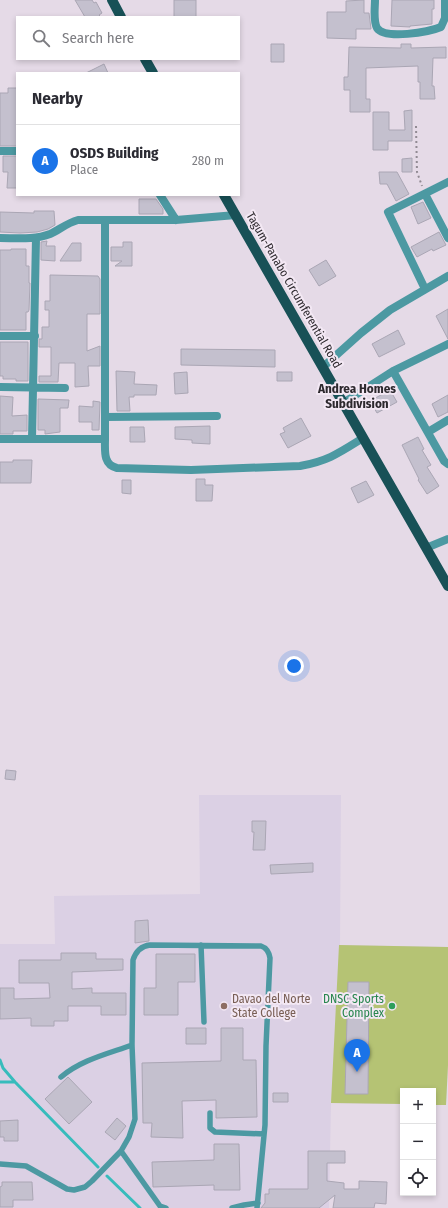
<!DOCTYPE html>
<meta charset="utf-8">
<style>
:root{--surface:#fff;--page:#f2f2f3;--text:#2b2b33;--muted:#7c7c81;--line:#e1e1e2;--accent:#1a73e8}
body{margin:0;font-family:"Fira Sans Condensed",sans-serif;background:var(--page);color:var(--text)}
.controls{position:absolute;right:12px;bottom:12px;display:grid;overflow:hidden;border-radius:0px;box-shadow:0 2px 6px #0003}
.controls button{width:36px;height:36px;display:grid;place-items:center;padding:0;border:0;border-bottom:1px solid var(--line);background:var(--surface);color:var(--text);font:20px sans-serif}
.you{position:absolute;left:294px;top:666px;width:14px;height:14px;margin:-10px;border:3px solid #fff;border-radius:50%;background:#1a73e8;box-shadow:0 0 0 6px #1a73e833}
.badge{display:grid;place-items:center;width:26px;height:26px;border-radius:50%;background:var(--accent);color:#fff;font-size:13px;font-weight:700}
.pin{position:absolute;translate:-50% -33px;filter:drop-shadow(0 1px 2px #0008)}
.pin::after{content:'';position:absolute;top:21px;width:14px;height:12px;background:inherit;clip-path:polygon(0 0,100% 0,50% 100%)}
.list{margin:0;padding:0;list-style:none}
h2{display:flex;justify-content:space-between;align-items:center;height:52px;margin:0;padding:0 16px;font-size:17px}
h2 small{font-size:13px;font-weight:400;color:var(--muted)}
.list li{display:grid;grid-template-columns:26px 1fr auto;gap:12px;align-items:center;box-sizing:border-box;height:72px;padding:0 16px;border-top:1px solid var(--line)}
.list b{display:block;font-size:15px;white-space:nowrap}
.list p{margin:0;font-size:13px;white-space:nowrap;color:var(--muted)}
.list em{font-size:13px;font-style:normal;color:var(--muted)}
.icon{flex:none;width:22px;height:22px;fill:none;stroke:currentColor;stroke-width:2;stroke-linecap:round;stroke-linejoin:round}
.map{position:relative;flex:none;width:448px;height:1208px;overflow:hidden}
.search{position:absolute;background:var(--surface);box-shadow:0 2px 6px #0003;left:16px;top:16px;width:224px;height:44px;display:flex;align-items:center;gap:10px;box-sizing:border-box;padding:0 14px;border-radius:0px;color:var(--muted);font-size:15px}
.panel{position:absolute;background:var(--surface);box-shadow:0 2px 6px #0003;left:16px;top:72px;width:224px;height:124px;border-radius:0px}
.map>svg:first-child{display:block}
.education{fill:#dbd0e4}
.green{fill:#b5c374}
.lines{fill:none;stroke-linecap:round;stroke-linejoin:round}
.stream{stroke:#37bcbc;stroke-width:3}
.building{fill:#c4c0ce;stroke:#aaa6b4}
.path{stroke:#918a93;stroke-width:2;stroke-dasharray:2 3;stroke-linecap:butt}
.lane{stroke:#4c99a2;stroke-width:5.5}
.street{stroke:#4c99a2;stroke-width:8}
.primary{stroke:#185157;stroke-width:10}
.education-dot{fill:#8d6e63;stroke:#f3e8f4;stroke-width:1.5}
.leisure-dot{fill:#2e9e5b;stroke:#f3e8f4;stroke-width:1.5}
.labels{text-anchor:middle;stroke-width:4;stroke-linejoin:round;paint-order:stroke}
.street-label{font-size:12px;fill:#2d292e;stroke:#f3e8f4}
.education-label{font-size:12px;fill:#785e54;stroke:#f3e8f4;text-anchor:start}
.leisure-label{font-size:12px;fill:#27864d;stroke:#f3e8f4;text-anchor:end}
.neighbourhood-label{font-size:13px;font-weight:bold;fill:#2d292e;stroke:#f3e8f4}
</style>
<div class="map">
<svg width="448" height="1208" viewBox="0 0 448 1208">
<rect width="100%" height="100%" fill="#e5dae7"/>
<path class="education" d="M199,795H341L340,945L448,947V1065L446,1105H433V1091H403V1104L331,1103L329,1208H0V944H55L54,896L200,894Z"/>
<path class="green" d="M339,945L448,947V1065L446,1105H433V1091H403V1104L331,1103Z"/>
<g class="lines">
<path class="stream" d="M0,1060L3,1068L15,1082L98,1167
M0,1082H15
M107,1176L140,1208"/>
</g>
<path class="building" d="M75,0H92L94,3L96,2L102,13L99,15L101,17H85Z
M174,0H196V17H174Z
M364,0V13H369L371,29H356V39L327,38V12H346V1Z
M392,0H434V9H432V24L410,26V27L391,26Z
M271,44H284V62H271Z
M401,44H411V48L446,47V58H433L432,86H434L435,99H420V82H418V66L366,68V99H370V112H350V90H344V77H348L349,47L401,48Z
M104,64L108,73H86Z
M8,88H17V146H0V93H8Z
M412,110V141H388V150H373V112H389V130H405L404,111Z
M3,156H17V188H7L8,172H3Z
M412,158V172H402V159Z
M379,172H397L409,194L396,201L387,184H380Z
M139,199H156L163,209V214H139Z
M423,202L431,218L418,224L411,207Z
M34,211H54L55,225L48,229L37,232L20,233L0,232V212L34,213Z
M439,232L446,245L433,251L432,249L417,257L411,247Z
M47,241L46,246H55V261L41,260V242Z
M123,242H132V266H115L122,261H111V247H123Z
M72,243H81V261H60Z
M11,249H26V266H29V283H30L29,310L28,312H26V330H0V250H11Z
M326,260L336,276L319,286L309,270Z
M50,275L98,276L100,279V314H87V351L100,346V366H88L89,386L75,387V363H59L58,382H39V376H51V347H39V339H42V327H49V310H45V301H50Z
M448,309V339L436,316Z
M398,330L405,344L379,357L372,344Z
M0,342H28V381H16V379H3V376H0Z
M181,349L275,350V367L181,365Z
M116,371L135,372L134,384L157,385L156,395H134V397H129L130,411H117Z
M187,372L188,393L175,394L174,373Z
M277,372H292V381H277Z
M390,390L397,402L377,413L370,401Z
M448,395V412L438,417L432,404Z
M0,396L13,397L12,416L27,415V431H13V434H0Z
M38,399L69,400L68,408H60V432L45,434V430H38Z
M93,401L100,402L99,430H92V422H79V406L93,407Z
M301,418L311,436L288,448L280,434L285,432L283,428Z
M210,426V444L192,443V440L175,439V427Z
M130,427H144L145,442H130Z
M418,437L424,449L422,450L431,465L427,467L439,486L427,494L418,480L419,479L402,445Z
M13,460H32L31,483H0V462H13Z
M196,479H205V485H213L212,501H196Z
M122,480H131V494L122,493Z
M366,481L374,495L358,503L351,488Z
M6,770L16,771L15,780L5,779Z
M252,821H266L265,850H253L254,832H252Z
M313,863V872L271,874L270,865Z
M148,920L149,941L135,943V921Z
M61,953H96V959H123V970L72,972V989L92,988V993H126V1015H101V1006H68V1021H54V1026H31V1018L0,1019V988H14V999L50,998L49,983H19V960H61Z
M156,954H195V982H178V1015H144V988H156Z
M348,982H369L368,1094H345Z
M186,1028H206V1044H186Z
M221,1028H243V1060H256L257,1117L216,1118V1100L182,1101L183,1138L151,1137L152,1123H143L142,1063L221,1061Z
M68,1077L92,1102L69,1124L45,1099Z
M273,1093H288V1102H273Z
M117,1118L126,1126L115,1140L105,1132Z
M18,1120V1141H4V1137H0V1121Z
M214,1144H239L240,1190H214V1185L153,1187L152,1162L214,1160Z
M308,1151H345V1163H327V1181L344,1183V1189H359V1181L387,1182L386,1204L375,1203L374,1208H333L335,1195L319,1208H261L265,1203V1194H269V1189H308Z
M2,1182H32L33,1200H13V1207H0V1187L2,1186Z"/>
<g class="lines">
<path class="path" d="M416,126L417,172L422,186"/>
<path class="lane" d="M201,945L204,1022
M61,1077C81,1060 107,1054 132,1045
M210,1113V1128L215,1132L264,1134
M121,1151L160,1206L166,1208
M0,1164L26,1166L60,1185L67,1189L74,1190L85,1187L92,1181L121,1151L129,1137L135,1119L132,1045L133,960C136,951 141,946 150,945L261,946C267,948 269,952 270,958L266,1046L265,1125L257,1208
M232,1208L244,1205L258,1203"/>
<path class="street" d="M375,0C375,8 373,21 377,28C385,40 429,32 441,27L445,18V0
M0,151H17
M425,194L448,238
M160,195L176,220
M105,220V439
M0,238C16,238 35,240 50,234C59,230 67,223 78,220H176L236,215
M425,289L388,212L448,182
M0,336H35
M323,367L361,333L390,310L448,276
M393,371L444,461L448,464
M0,387L65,388
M343,403L393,371L448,344
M105,417L217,416
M428,432L448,420
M0,439H105C105,451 103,465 117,468L191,470L300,466C328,461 339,453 363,438
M32,439L36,238
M426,548L448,539"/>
<path class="primary" d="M112,0L121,17
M145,59L153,73
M224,195L448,586"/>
</g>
<circle class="education-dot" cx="224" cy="1006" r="4"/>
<circle class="leisure-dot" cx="392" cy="1006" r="4"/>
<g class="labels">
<g class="street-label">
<text transform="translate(294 290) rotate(60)" y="4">Tagum-Panabo Circumferential Road</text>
</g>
<g class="education-label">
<text x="232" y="1003">Davao del Norte<tspan x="232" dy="14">State College</tspan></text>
</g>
<g class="leisure-label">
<text x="384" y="1003">DNSC Sports<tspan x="384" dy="14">Complex</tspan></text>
</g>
<g class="neighbourhood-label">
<text x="357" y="393">Andrea Homes<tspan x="357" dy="15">Subdivision</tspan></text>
</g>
</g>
</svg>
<div class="controls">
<button>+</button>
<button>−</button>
<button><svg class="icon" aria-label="locate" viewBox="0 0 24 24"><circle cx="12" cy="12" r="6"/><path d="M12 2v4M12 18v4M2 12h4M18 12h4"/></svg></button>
</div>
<div class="you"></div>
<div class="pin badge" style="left:357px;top:1072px">A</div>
<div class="search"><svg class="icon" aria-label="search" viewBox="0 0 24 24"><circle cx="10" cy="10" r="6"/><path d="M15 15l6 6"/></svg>Search here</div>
<section class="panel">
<h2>Nearby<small></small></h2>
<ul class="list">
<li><span class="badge">A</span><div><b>OSDS Building</b><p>Place</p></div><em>280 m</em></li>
</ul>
</section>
</div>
